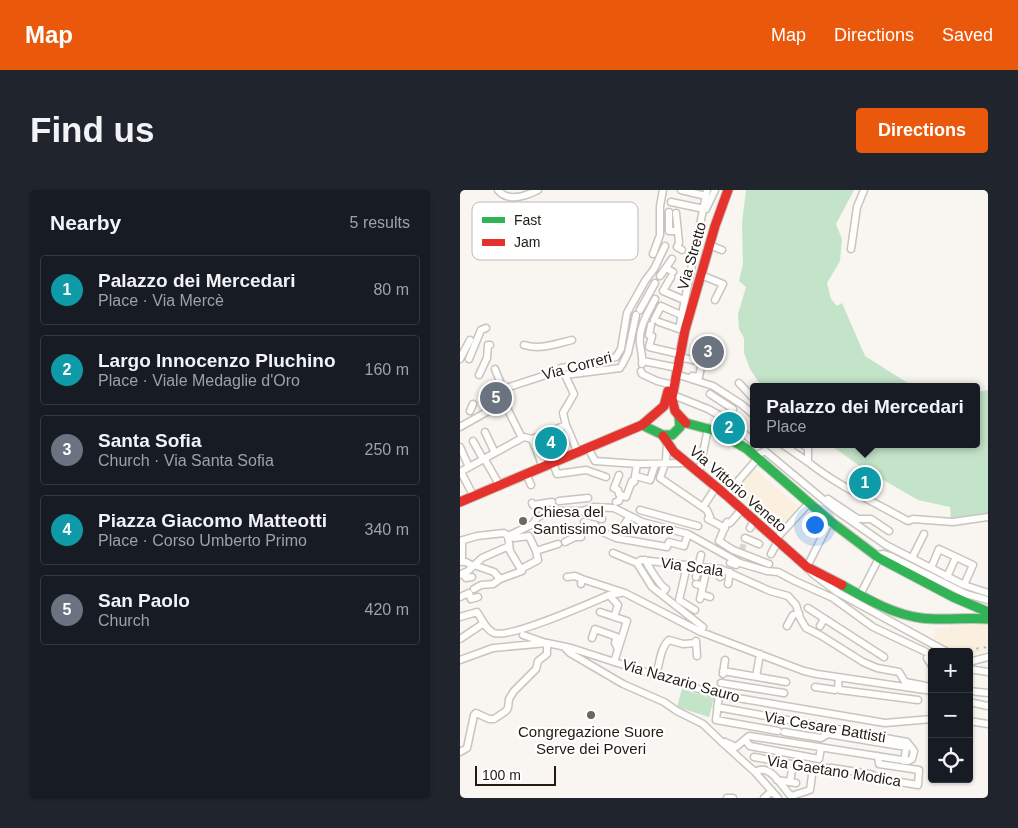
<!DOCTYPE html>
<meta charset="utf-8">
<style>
:root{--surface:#171b24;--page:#20242c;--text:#f1f3f6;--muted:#9ea1a6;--line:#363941;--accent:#ea580c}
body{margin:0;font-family:Arial,sans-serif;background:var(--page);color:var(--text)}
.controls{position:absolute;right:15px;bottom:15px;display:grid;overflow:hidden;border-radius:5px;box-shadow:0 1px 4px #0004}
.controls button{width:45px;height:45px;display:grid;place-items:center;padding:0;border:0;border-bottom:1px solid var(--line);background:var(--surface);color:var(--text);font:25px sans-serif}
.scale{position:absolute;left:15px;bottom:12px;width:81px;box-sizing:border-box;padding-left:5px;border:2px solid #211b11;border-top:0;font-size:14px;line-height:18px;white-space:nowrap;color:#211b11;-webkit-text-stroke:4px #fff;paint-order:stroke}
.you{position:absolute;left:354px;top:334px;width:18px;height:18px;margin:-12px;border:4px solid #fff;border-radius:50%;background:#1a73e8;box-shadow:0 0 0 8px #1a73e833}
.badge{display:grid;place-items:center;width:32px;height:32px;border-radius:50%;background:var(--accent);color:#fff;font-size:16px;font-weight:700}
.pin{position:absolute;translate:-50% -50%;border:2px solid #fff;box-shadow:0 1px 5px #0006}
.popup{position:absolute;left:290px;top:193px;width:230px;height:65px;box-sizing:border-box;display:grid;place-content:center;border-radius:5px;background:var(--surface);filter:drop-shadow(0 1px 4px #0005);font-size:16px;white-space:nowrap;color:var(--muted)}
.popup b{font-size:19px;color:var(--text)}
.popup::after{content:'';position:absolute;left:50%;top:100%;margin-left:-10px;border:10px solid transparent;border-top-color:var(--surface)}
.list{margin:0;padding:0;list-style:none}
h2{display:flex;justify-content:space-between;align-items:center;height:65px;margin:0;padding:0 20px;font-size:21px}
h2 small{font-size:16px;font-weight:400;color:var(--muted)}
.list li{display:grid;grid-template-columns:32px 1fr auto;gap:15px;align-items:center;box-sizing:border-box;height:70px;margin:0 10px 10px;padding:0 10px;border:1px solid var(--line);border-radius:5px}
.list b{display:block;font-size:19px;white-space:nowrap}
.list p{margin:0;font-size:16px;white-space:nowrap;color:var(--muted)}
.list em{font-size:16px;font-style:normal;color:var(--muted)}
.icon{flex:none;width:28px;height:28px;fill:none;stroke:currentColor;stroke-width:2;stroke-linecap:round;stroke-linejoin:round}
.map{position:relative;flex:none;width:528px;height:608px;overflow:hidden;border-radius:5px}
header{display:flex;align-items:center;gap:30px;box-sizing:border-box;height:70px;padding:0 25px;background:var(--accent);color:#fff}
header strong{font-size:24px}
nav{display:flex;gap:28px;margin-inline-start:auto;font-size:18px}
.intro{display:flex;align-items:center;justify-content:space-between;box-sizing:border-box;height:120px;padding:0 30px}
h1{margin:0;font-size:35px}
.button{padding:12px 22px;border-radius:5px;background:var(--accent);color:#fff;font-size:18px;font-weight:700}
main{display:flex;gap:30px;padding:0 30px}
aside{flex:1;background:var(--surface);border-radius:5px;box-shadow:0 1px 4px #0004}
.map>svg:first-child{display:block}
.built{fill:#fbf0df}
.green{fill:#c4e4c9}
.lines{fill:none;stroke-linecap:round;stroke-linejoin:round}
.street-tunnel{stroke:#d9d4cf;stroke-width:6;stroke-dasharray:6 3;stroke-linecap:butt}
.street-casing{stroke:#c9c4bd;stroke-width:9}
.fast-casing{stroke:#c9c4bd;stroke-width:11}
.jam-casing{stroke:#c9c4bd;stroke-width:11}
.street{stroke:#fefefd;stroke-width:6}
.fast{stroke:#30b455;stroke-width:9}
.jam{stroke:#e5322d;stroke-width:9}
.rail{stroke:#b8b7b5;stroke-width:2;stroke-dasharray:2.5 5;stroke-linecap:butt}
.poi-dot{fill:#6d675f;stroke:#fff;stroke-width:2}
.labels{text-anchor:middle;stroke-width:4.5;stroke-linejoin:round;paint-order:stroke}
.street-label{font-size:15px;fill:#211b11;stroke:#fff}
.poi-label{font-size:15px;fill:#211b11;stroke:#fff;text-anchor:start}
.key{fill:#fff;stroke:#bcbbb8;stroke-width:1}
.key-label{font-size:14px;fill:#211b11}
</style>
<header>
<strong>Map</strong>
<nav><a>Map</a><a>Directions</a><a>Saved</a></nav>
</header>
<div class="intro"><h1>Find us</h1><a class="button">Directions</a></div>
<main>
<aside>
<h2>Nearby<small>5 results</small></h2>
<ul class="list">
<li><span class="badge" style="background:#0f9aa8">1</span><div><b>Palazzo dei Mercedari</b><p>Place · Via Mercè</p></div><em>80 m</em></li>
<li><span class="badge" style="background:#0f9aa8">2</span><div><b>Largo Innocenzo Pluchino</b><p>Place · Viale Medaglie d'Oro</p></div><em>160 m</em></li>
<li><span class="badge" style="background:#6b7280">3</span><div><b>Santa Sofia</b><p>Church · Via Santa Sofia</p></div><em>250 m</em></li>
<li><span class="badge" style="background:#0f9aa8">4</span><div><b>Piazza Giacomo Matteotti</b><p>Place · Corso Umberto Primo</p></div><em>340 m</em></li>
<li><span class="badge" style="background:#6b7280">5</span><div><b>San Paolo</b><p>Church</p></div><em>420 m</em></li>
</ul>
</aside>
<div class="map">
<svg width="528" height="608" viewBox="0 0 528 608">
<rect width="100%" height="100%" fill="#f9f5f0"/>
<path class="built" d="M294,278L341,319L335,326L333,324L322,336L324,338L320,342L274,301Z
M517,432L528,433V462L509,463V462H495L474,449L475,438H490V434Z"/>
<path class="green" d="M286,0H394L376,34L382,49L380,71L367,93L371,109L377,116L382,113L405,166L454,197H302L290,179L284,163V148L279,139L278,124L286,97L279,91L283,74L282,33Z
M528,200V325L491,330L490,317L458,310L401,277L369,254H516V202Z
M222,499L254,509L249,527L217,517Z"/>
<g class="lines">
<path class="street-tunnel" d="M282,360L285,349"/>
<defs>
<path id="street" d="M38,0C48,13 66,6 78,0
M221,0L246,6
M211,12L244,19
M246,19L255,0
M209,22V41H218
M216,23L219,53L217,57L222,60
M249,55L262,60
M391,59L397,17L404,0
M193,64L200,45V16L203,0
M206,78L213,82
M241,85L263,94L255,110
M200,86L212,69
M211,87L203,101L224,110
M180,120L195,93
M194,130L201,116L221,125
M199,132L219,139L247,0
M191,135L189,145L192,146L189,157L215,163
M64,155C80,160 96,154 112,150
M219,167L242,172L239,187L232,186
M0,169L10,150
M9,169L21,140L26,138
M183,171L213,177
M182,174C183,166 181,162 180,154C178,138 188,123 195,109
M162,175L168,163L176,125
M35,179L43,199L47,218L62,248L64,247L72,249L106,235L118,263
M181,181L182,184L197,191L209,194
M19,185L27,168L28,155H30
M222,186L253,196L281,214L294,225
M279,193L294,209
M43,199L101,180V178L139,172L156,167L161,159L167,123L185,91L194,79L205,56
M250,204L273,219
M213,205L248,219L268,230L294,252
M10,221L13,214
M106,235L103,223L114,204L105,185L160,178
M0,237L32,219L47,218
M25,242L35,263
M72,249L83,277
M13,251L23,269
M207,251L206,271L200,288L247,320L250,327L248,329L265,338
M322,254L348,272
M342,254L348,258V272C378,296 414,312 448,331L453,329L493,332L528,327
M0,257L9,277
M128,258L135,271L177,274L227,273
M295,266L305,261L377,321L426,355L504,395L528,403
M24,268L40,296
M93,273L97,284L126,280L146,287
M0,282L62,248
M1,282L14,307
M239,283L248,238
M66,284L71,295
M159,285L154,298L158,300L159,304L161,305
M176,286L190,290L195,275
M266,305L298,268
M99,311L128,308
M156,312L159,311L161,305L166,307L172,291L174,292L177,274
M366,312L368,309L398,329H411L429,341
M72,313L73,315L92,312
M243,317L256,297
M282,319L270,333L267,332L259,351L273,360L309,374
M180,320L238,336
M122,321L128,325L142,329
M370,331L347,377L353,384L377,402L487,462
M124,332L135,335L140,341L156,348L207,357L209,352L224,356L228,344
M162,338L170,326
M290,338L294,330
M285,348L299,354
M316,349L349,313
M0,351L17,346L44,343L48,346L73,334L77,328L85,323L99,321H122L134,317L154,318L182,332L228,344L280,373L307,381L318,382L335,391L373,408L413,437L466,462
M2,351V372H6L13,376
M105,352L115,347H121
M153,363L177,373L181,370L261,379L310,401L328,406L336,415L340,428L346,438L360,445L403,472L417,478L439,482L445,492L466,496
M311,364L318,351
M415,365L424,364L430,366L506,404L528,410
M452,368L464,344
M185,370C189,377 200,396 206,399L204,401
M177,373L192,397L243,437L241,442
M270,373L276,375
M14,375L34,382L40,389
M227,376L219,410L235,420
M471,378L479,359L513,375L504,395
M61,379L78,370L76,361
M3,383L6,388L12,387
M0,385L8,381L22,368L49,356
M107,387L115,386L122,389
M236,387L241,365
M260,387L261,379
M487,387L496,367
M121,394L122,389L165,403L241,442L344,481L357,484L472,501
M236,394L243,396
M268,394L270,382
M14,399L21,395L33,394L40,389L62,381L50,361L48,346L54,348L69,346L76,361L98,354
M9,403L11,409L18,407
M241,404L250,407
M149,405L158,415L154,427
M400,405L419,368
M0,407L9,403
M240,409L247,378
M348,418L424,467
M140,422L167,431L154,472
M0,427L17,422C22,429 25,439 34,443C50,449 130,413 149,405L161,403
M327,436L333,425L339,423
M360,436L364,429
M63,445L86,453
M132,448L135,439L157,447L155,453L158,459
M0,449L24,433
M236,451L237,466
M104,457L110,463L163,494L204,512L217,521L243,534L264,554
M467,468L472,476
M0,470L33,458L87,453L111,458L254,504L425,533L472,529
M509,472L528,467
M509,479L528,482
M263,481L326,492
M263,484L265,470
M196,485C200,473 200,458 209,450L223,454L236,453
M296,487L300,464
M379,488L378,497L380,500L458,510
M261,493L324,503
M355,497L375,500
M509,501L528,503
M259,505L256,530L318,541
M509,512L528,516
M257,517L447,552L454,561L452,569L448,571L289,546L276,557L265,552L264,554L295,582L318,608
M509,531L528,534
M324,542L361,548L368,544L446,557
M285,550L290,556L359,569L361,558
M0,562L7,558L14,525L16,523L29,529H34L46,521L48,518L49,509L54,501L76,479L78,471L87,464V453
M294,567L353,578H372L410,584L422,589L458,595L459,580L419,574L418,566
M444,571L447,552
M295,582C310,572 322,597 331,606L350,600L353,578
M317,590L336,593
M330,592L332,580
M267,608H273
M304,608L312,601"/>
<path id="fast" d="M226,233L256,241L287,259L370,331L419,368L493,407L528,422
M182,235L203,245H212L220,237L219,227
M382,395C407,409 432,424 461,428C483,431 506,427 528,429"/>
<path id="jam" d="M226,233L215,221L212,208L225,140L255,36L268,0
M203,246L214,262L266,305L347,377L382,395
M0,312L182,235L204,216L208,201"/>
</defs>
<use href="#street" class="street-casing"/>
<use href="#fast" class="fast-casing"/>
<use href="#jam" class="jam-casing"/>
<use href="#street" class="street"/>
<use href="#fast" class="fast"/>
<use href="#jam" class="jam"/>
<path class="rail" d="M494,462L528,457"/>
</g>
<g class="poi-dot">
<circle cx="63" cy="331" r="5"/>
<circle cx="131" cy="525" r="5"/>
</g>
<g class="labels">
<g class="street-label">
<text transform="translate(232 66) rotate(-74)" y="5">Via Stretto</text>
<text transform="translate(117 176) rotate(-15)" y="5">Via Correri</text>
<text transform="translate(278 299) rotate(41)" y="5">Via Vittorio Veneto</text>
<text transform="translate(232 377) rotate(8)" y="5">Via Scala</text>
<text transform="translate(221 491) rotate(16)" y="5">Via Nazario Sauro</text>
<text transform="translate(365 537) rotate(10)" y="5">Via Cesare Battisti</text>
<text transform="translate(374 581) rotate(9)" y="5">Via Gaetano Modica</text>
</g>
<g class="poi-label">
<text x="73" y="327">Chiesa del<tspan x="73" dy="17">Santissimo Salvatore</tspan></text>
<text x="131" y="547" text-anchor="middle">Congregazione Suore<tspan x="131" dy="17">Serve dei Poveri</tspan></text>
</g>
</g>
<rect x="12" y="12" width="166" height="58" rx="8" class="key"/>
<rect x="22" y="27" width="23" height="6" fill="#30b455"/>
<rect x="22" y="49" width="23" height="7" fill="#e5322d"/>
<g class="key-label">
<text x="54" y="35">Fast</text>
<text x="54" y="57">Jam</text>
</g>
</svg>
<div class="controls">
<button>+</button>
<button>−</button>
<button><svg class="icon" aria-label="locate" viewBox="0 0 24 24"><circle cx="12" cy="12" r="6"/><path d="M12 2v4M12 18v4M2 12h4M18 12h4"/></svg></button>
</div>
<div class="scale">100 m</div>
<div class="you"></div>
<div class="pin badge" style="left:405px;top:293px;background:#0f9aa8">1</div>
<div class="popup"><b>Palazzo dei Mercedari</b>Place</div>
<div class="pin badge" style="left:269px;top:238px;background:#0f9aa8">2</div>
<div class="pin badge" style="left:248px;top:162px;background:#6b7280">3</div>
<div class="pin badge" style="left:91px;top:253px;background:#0f9aa8">4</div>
<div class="pin badge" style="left:36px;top:208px;background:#6b7280">5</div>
</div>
</main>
